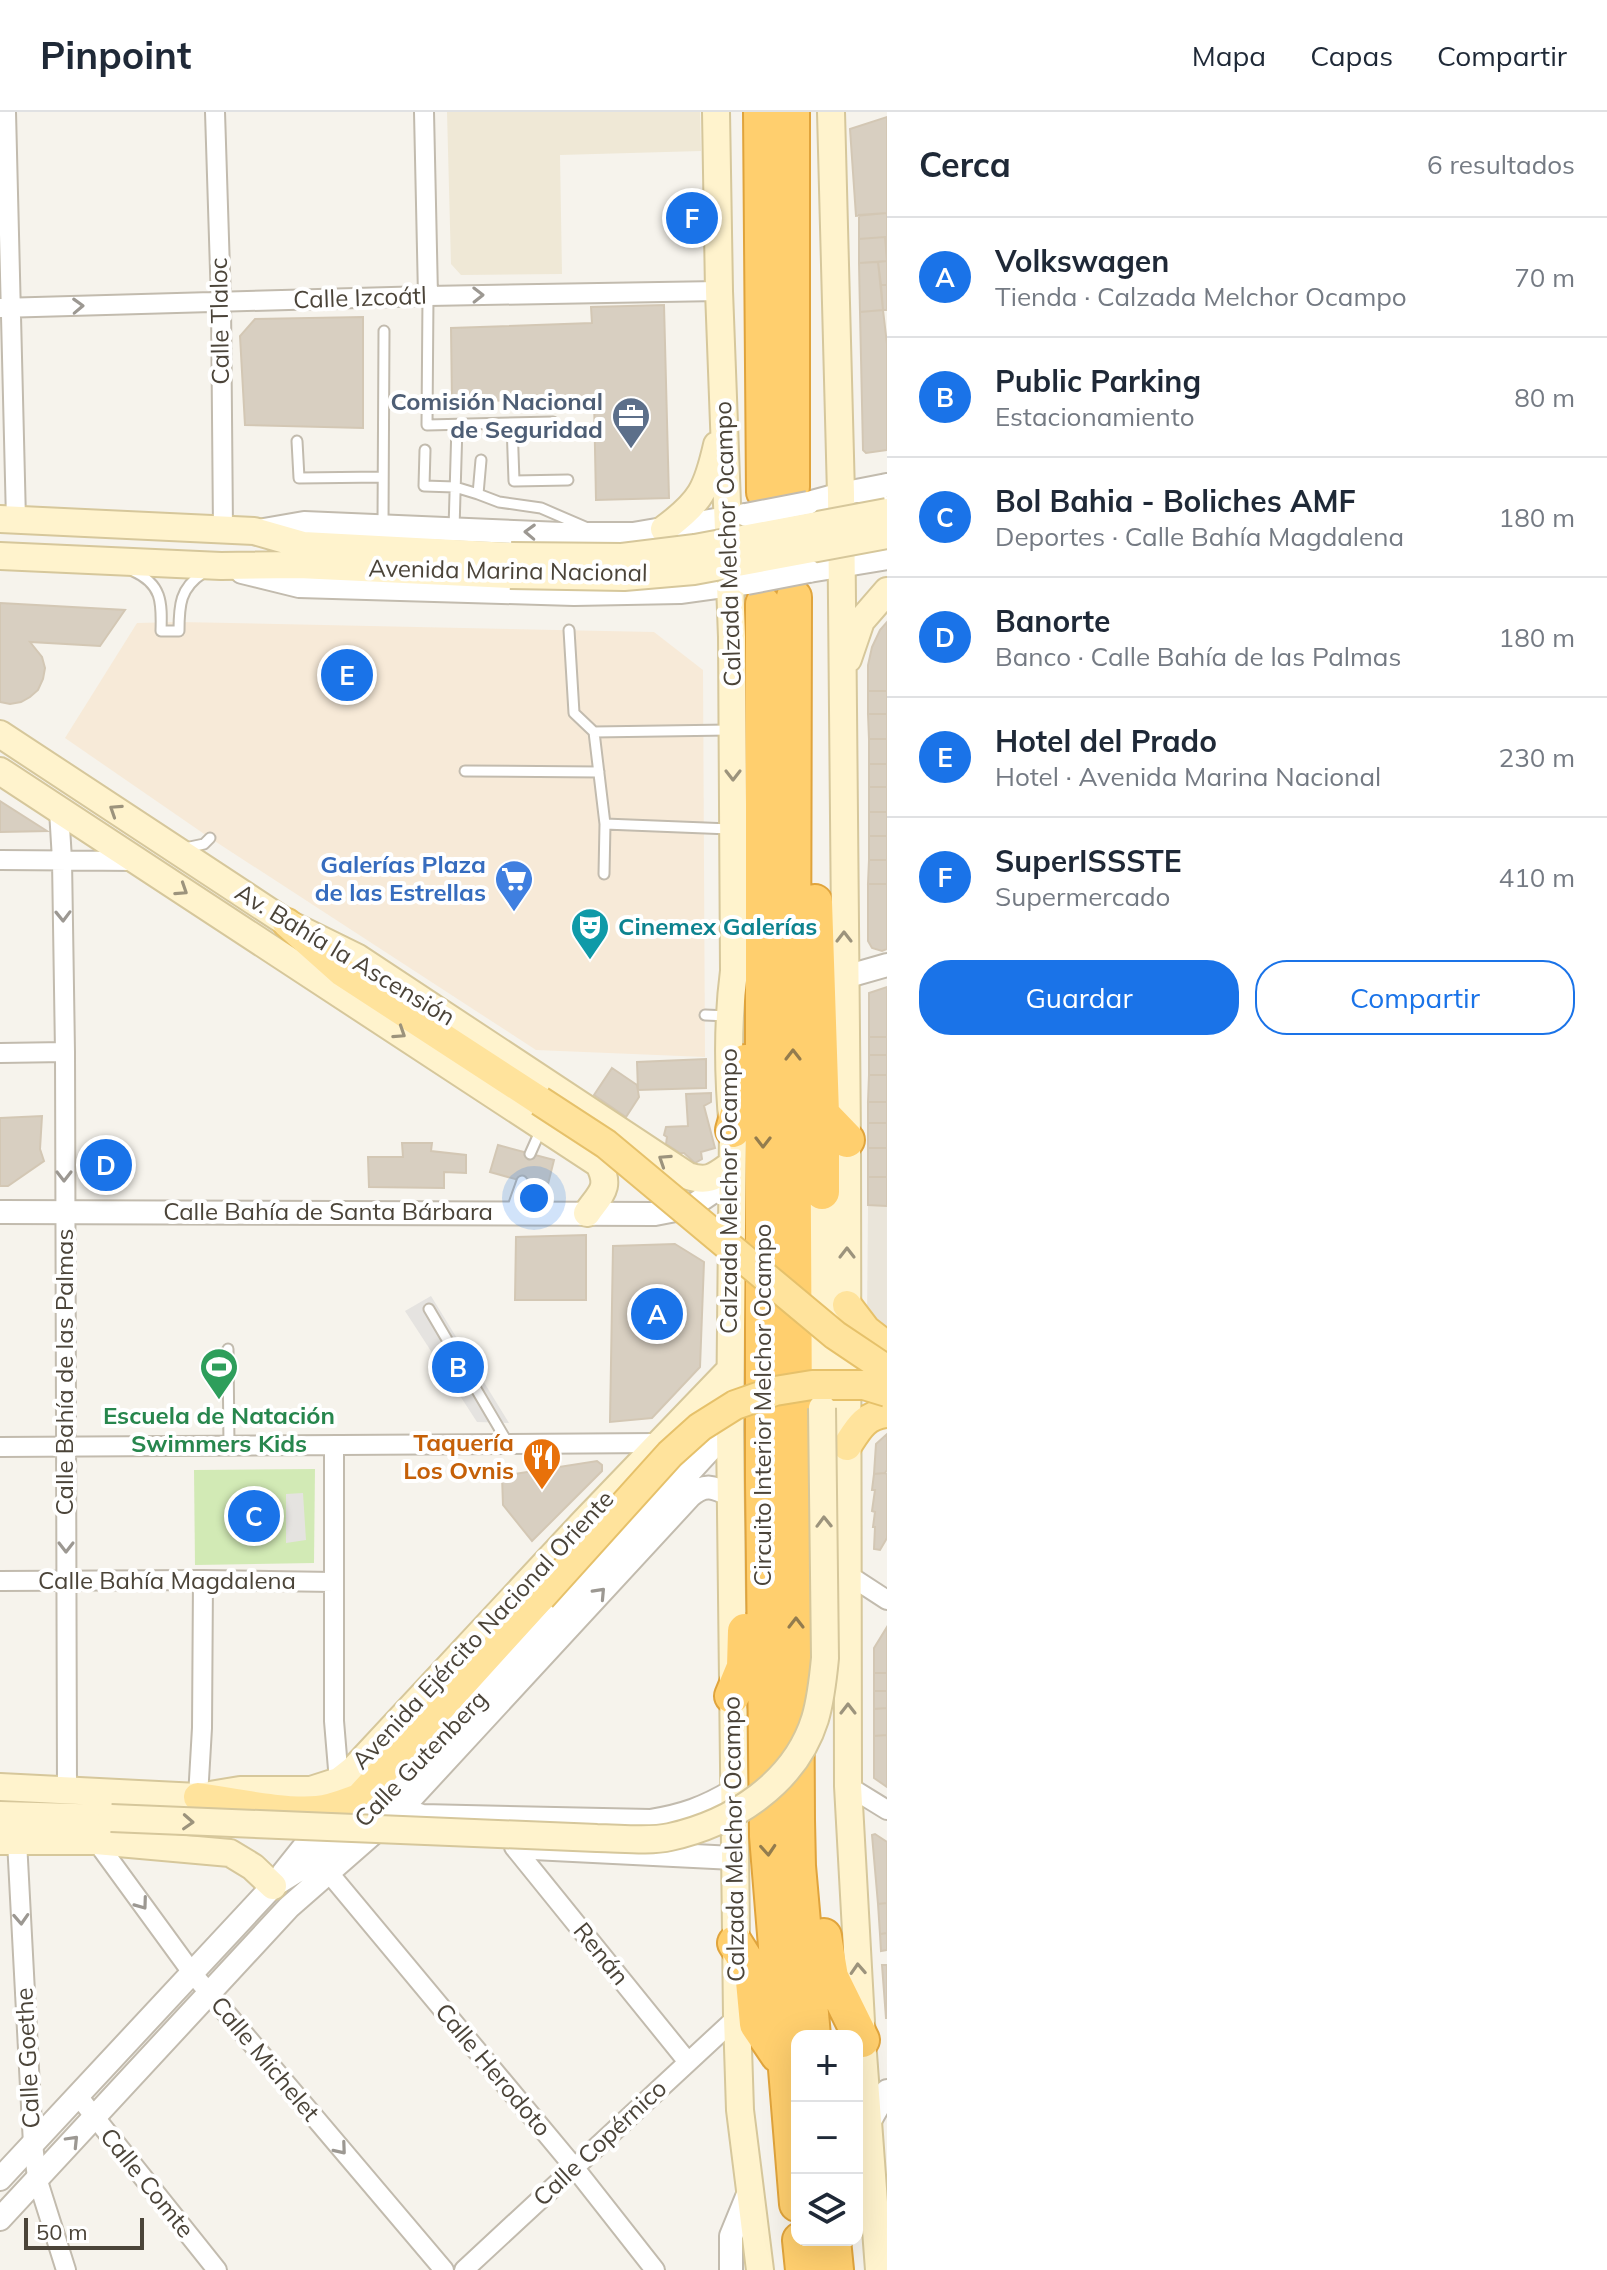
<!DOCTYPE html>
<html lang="es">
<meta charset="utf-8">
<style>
:root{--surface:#fff;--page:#f6f6f7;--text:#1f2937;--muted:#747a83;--line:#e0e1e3;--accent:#1a73e8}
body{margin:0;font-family:Mulish,sans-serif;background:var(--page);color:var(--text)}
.controls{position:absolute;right:24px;bottom:24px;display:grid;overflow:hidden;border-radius:16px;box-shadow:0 8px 32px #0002}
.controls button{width:72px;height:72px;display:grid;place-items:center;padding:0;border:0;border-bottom:2px solid var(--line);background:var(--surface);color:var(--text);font:40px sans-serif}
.scale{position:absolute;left:24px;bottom:20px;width:120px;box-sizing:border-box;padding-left:8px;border:4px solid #4b4439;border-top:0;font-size:22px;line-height:28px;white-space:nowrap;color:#4b4439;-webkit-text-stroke:6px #fff;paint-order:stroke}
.you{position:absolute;left:534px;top:1086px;width:28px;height:28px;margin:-20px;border:6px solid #fff;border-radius:50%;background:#1a73e8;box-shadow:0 0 0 12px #1a73e833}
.badge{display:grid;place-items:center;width:52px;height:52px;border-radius:50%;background:var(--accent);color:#fff;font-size:26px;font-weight:700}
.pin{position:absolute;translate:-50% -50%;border:4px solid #fff;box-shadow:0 2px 8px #0006}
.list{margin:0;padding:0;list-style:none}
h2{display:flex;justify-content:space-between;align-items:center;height:104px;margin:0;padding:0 32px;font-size:34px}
h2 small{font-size:26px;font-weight:400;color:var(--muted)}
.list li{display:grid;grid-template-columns:52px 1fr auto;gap:24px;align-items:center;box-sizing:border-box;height:120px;padding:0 32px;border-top:2px solid var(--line)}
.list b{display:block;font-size:30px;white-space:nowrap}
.list p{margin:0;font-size:26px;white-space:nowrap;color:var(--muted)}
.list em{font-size:26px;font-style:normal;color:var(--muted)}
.actions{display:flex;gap:16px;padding:24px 32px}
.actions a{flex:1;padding:18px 0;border:2px solid var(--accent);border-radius:32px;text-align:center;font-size:28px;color:var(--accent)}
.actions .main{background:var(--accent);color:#fff}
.icon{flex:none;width:44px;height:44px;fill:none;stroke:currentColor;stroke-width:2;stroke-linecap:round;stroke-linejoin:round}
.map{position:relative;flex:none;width:887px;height:2158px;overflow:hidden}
header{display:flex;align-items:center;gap:48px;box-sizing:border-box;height:112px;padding:0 40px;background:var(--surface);border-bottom:2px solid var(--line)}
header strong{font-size:38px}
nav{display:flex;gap:44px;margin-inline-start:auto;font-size:28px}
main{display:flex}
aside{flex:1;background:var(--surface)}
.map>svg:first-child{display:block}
.residential{fill:#eae5da}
.commercial{fill:#f7ead8}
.education{fill:#efe8d6}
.green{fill:#d2eab5}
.parking{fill:#e5e3e0}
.building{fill:#d8cfc1;stroke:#d3c7b4;stroke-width:2}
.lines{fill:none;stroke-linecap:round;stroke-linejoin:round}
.service-casing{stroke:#c2bbae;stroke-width:13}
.minor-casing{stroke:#c2bbae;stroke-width:22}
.tertiary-casing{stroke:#c2bbae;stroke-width:26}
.secondary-casing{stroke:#d6c79b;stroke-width:30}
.primary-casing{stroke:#e6c16a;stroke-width:32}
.motorway-casing{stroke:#e0a43c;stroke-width:38}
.service{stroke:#fff;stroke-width:9}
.minor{stroke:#fff;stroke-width:18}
.tertiary{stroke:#fff;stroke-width:22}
.secondary{stroke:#fff3cd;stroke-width:26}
.primary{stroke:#ffe39c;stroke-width:28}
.motorway{stroke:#ffcf6e;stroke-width:34}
.tertiary-bridge-casing{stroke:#c2bbae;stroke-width:26;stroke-linecap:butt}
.secondary-bridge-casing{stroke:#d6c79b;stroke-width:30;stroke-linecap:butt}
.primary-bridge-casing{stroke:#e6c16a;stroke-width:32;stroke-linecap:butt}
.tertiary-bridge{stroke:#fff;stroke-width:22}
.secondary-bridge{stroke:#fff3cd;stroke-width:26}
.primary-bridge{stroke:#ffe39c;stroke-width:28}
.oneway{stroke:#9c9892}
.oneway2{stroke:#9c937c}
.oneway3{stroke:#937c4e}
.labels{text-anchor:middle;stroke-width:8;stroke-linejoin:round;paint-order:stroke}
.street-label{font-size:24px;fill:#4b4439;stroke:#fff}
.service-label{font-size:24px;font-weight:bold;fill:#4e5e75;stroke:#fff;text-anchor:end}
.shop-label{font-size:24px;font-weight:bold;fill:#366cbe;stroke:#fff;text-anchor:end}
.culture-label{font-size:24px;font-weight:bold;fill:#0d838f;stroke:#fff;text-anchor:start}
.leisure-label{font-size:24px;font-weight:bold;fill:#27864d;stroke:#fff}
.food-label{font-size:24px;font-weight:bold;fill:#c56008;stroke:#fff;text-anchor:end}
</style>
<header>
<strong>Pinpoint</strong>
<nav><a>Mapa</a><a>Capas</a><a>Compartir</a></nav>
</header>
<main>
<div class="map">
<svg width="887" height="2158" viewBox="0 0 887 2158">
<rect width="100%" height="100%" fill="#f6f3ec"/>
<path class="residential" d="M868,1093L887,1094V1221L867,1209Z"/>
<path class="commercial" d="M179,510L654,520L703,558L705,945L536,938L210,726L65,626L137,511Z"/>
<path class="education" d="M447,0H700L701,39L560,43L562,162L461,163L451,152Z"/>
<path class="green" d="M315,1357L314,1451L195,1453L194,1358Z"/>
<path class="parking" d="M431,1184L509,1311L477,1310L405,1199Z
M303,1381L306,1428L286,1431V1382Z"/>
<path class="building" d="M887,5V101L856,104L850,17Z
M887,101V144L885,125L859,127V103Z
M885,125L887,149L859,151V127Z
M887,149V173H881L878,150Z
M878,150L883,198L860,200L859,151Z
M881,173H887V198H883Z
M664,193L669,386L596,388L594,286L452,290L451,216L592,211L591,195Z
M883,198L887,232V338L866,341L863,338L860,200Z
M363,205V316L245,313L240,224L255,207Z
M0,491L125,498L100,534L30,530L42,545L45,556L43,567L38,578L30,585L21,590L10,592L0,590Z
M887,510V579H868V553L872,535L880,518Z
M868,579H887V602H868Z
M868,602H887V627H869Z
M869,627H887V652H869Z
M869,652H887V675H869Z
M869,675H887V700H869Z
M0,689L47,719L0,720Z
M869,700H887V724H869Z
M869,724H887V748H869Z
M869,748H887V772H868Z
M868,772H887V837L882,839L872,836L868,829Z
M887,875V925H869V881Z
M869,925H887V943H869Z
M869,943H887V963H869Z
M706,947V976L638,978L637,950Z
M612,956L637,973L639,985L626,1005L594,983Z
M869,963H887V990H868Z
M711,981V990L704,994L715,1036L701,1040L702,1047L695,1051L684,1041H680L666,1032L667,1025L664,1023L666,1015L688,1014L686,982Z
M868,990H887V1011H868Z
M42,1004L40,1037L44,1049L8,1074H0V1006Z
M868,1011H887V1036H868Z
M402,1031H432L431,1039L466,1043V1061L444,1060V1076L369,1075L368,1045H403Z
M498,1033L554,1048L547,1076L490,1060Z
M868,1036H887V1065H868Z
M868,1065H887V1094L868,1093Z
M586,1123V1188H515L516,1125Z
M675,1132L704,1150L700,1255L652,1306L610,1310L613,1134Z
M887,1322V1358L885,1361L874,1362L876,1332Z
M597,1349L602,1353V1359L532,1429L503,1393L502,1364Z
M885,1361L887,1362V1426L880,1438L874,1437L875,1415H873L875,1400L872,1399L875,1378H872L874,1362Z
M887,1515V1561H874V1536Z
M874,1561H887V1579H874Z
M874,1579H887V1596L874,1597Z
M887,1596V1623L874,1624V1597Z
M887,1623V1675L874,1666V1624Z
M875,1722L887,1730V1791L878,1792L872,1723Z
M887,1791V1821L880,1822L878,1792Z
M887,1821V1838L881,1839L880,1822Z
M882,1853H887V1906H886Z"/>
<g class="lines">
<defs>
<path id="service" d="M428,184L427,313L553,310
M512,312L514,369L568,368
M297,329L299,366L382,365
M425,338L424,374L455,375L478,382L481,348
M478,382L499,390L541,396L585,415
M383,412L384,219
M454,417L457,313
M133,459C162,472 162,490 161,519H179C179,493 180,476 203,461
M569,518L574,601L594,620L729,618
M594,620L605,712L604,762
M465,659L599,660
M605,712L730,717
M185,736L204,732L210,726
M705,903L728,904
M530,1042L542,1015
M511,1100L522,1069
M429,1197L509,1333
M228,1237L229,1334"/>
<path id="minor" d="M6,0L16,408
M215,0L221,190L223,418
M424,0L428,184
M0,196L428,184L719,179
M59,698L62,748L65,940L67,1678
M0,748L137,749
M0,941L65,940
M334,1334V1609L339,1669
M0,1335L658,1331
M847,1462L887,1488
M0,1469L203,1468L333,1470
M848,1674L887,1698
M198,1685L202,1616L203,1468
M17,1729L33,2032L37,2066L66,2158
M96,1729L193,1862L444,2158
M514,1735L688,1950
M329,1761L574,2055L655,2158
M78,1984L217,2158
M464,2158L737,1905"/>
<path id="tertiary" d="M886,373C861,394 858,422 887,441
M808,391L841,382L887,373
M258,419L304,411L562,422H633L745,403
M809,459L887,446
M242,460L299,474L574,482L680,480L745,471
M845,865L887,853
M0,1100L655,1102L686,1096L695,1092L732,1067
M401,1697L422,1704L650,1709C682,1704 705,1696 733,1679
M533,1736L734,1746
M283,1761L307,1731L334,1708
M868,2012L887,1979
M0,2067L273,1774L331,1738L382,1694L730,1316
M0,2107L289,1795L401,1697L690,1384C705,1371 714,1375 730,1383
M731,2158V2124L749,2080"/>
<path id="secondary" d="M716,0L719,179L732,525L734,859C727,912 728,965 733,1018L730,1316L737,1905L740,1998L760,2158
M831,0L841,382L847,1028L848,1674L862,1928L879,2158
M0,407L254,419L303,433L511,444
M664,417C701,390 707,377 717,333
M0,444L221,454L299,453L510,463
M848,547L861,509L887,479
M0,622L287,811L358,846L688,1064C709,1071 715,1064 732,1052
M0,659L599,1052C611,1076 601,1081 587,1101
M822,1293V1080L831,1067
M0,1675L198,1685L240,1678H311L339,1669L353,1658L583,1411L730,1258
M0,1703L111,1706
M0,1729H96L230,1741L253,1755L273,1774"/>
<path id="primary" d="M287,811L342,860L540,989
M847,1193L866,1218L887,1234
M847,1334C858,1317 865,1303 887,1301
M198,1685C234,1690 282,1701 317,1698C332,1697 345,1691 359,1686L541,1485"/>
<path id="motorway" d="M761,0L764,380
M792,0V375
M794,485L793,920L797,1708L798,1754L813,1924
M763,492V1369L767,1724L797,2092
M815,790L822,1002L847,1028
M733,1018L743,983L745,950
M822,1080V1002
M732,1584L744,1555L745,1519
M824,1824L831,1865L862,1928
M735,1831L752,1858L757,1912L778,1943
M800,2128L803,2158
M833,2128L836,2158"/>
</defs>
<use href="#service" class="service-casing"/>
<use href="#minor" class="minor-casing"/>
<use href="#tertiary" class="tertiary-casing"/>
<use href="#secondary" class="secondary-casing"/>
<use href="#primary" class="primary-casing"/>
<use href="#motorway" class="motorway-casing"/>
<use href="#service" class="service"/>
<use href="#minor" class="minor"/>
<use href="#tertiary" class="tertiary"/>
<use href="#secondary" class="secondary"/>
<use href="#primary" class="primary"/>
<use href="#motorway" class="motorway"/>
<defs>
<path id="tertiary-bridge" d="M746,403L808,391
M747,471L809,459"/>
<path id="secondary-bridge" d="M511,444L622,445L695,436L887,400
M510,463L624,465L694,459L887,423
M111,1706L597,1726C619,1726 649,1730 670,1725C733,1711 795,1671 815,1607C821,1587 823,1567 825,1546L822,1296"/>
<path id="primary-bridge" d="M540,989L606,1032L835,1223L887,1258
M541,1485L670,1342L700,1315L735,1293L775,1279L812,1273H864L887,1280"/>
</defs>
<use href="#tertiary-bridge" class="tertiary-bridge-casing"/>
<use href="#secondary-bridge" class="secondary-bridge-casing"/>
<use href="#primary-bridge" class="primary-bridge-casing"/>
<use href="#tertiary-bridge" class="tertiary-bridge"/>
<use href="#secondary-bridge" class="secondary-bridge"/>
<use href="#primary-bridge" class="primary-bridge"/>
</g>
<defs><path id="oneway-chevron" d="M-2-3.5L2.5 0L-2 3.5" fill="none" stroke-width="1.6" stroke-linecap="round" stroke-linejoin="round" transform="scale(2)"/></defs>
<g class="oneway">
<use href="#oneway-chevron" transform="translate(478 183) rotate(-1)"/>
<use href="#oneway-chevron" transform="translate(78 194) rotate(-2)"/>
<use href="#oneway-chevron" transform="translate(530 420) rotate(-178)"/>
<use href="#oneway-chevron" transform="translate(63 804) rotate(89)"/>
<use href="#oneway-chevron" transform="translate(64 1064) rotate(90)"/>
<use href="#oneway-chevron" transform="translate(66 1435) rotate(90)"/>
<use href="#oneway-chevron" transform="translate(600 1481) rotate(-47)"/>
<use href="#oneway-chevron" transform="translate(142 1792) rotate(54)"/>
<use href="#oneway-chevron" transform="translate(21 1807) rotate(87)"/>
<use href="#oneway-chevron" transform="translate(73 2029) rotate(-46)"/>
<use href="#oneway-chevron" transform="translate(341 2037) rotate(50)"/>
</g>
<g class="oneway2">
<use href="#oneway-chevron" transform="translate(733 663) rotate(90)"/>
<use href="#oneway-chevron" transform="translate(115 698) rotate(-147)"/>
<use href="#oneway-chevron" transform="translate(182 778) rotate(33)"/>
<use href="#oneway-chevron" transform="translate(844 825) rotate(-90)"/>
<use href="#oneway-chevron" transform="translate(400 921) rotate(33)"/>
<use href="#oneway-chevron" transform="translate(664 1048) rotate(-147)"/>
<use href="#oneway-chevron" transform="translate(847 1141) rotate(-90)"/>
<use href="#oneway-chevron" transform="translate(824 1410) rotate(-91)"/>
<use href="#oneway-chevron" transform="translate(848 1597) rotate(-90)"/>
<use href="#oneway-chevron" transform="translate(188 1710) rotate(3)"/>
<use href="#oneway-chevron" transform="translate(858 1857) rotate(-93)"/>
</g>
<g class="oneway3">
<use href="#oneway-chevron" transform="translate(793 943) rotate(-90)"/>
<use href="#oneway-chevron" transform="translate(763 1030) rotate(90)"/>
<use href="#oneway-chevron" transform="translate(796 1511) rotate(-90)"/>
<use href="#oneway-chevron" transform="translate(768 1738) rotate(86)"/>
</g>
<defs>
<symbol id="office-pin" viewBox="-11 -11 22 30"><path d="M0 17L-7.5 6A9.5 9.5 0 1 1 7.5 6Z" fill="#5c6f8a" stroke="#fff"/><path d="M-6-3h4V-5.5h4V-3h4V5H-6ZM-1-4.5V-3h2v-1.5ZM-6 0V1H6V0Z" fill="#fff"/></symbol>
<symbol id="supermarket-pin" viewBox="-11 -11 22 30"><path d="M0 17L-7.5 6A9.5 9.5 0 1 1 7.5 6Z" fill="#3f7fe0" stroke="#fff"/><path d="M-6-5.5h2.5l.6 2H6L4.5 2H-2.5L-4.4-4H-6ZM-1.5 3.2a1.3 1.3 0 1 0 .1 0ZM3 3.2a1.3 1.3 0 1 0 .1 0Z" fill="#fff"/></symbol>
<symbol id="theatre-pin" viewBox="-11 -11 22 30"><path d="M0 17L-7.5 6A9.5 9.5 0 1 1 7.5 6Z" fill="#0f9aa8" stroke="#fff"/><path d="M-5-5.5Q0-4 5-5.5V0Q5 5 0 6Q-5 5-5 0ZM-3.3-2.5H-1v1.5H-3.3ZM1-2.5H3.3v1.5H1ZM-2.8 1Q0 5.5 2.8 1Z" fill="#fff"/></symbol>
<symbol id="stadium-pin" viewBox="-11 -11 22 30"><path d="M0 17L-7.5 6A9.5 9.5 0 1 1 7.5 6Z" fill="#2e9e5b" stroke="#fff"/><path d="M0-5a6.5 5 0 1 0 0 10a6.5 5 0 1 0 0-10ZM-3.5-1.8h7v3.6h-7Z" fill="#fff"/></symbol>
<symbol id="restaurant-pin" viewBox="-11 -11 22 30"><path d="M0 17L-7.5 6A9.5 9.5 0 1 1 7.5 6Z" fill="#e8710a" stroke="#fff"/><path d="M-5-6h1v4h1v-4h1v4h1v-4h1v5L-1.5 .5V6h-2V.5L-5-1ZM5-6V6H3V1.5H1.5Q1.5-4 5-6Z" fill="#fff"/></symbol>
</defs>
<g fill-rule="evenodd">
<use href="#office-pin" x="609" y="282" width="44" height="60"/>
<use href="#supermarket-pin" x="492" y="745" width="44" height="60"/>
<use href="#theatre-pin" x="568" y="793" width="44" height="60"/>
<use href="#stadium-pin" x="197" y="1233" width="44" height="60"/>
<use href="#restaurant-pin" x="520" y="1323" width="44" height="60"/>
</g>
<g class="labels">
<g class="street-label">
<text transform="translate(360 186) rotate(-2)" y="8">Calle Izcoátl</text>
<text transform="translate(220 209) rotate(-91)" y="8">Calle Tlaloc</text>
<text transform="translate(728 432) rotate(-92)" y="8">Calzada Melchor Ocampo</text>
<text transform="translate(508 459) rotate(1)" y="8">Avenida Marina Nacional</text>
<text transform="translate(345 843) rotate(31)" y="8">Av. Bahía la Ascensión</text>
<text transform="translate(729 1079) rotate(-90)" y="8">Calzada Melchor Ocampo</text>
<text x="328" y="1108">Calle Bahía de Santa Bárbara</text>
<text transform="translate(65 1260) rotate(-90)" y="8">Calle Bahía de las Palmas</text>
<text transform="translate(763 1293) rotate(-90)" y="8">Circuito Interior Melchor Ocampo</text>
<text x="167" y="1477">Calle Bahía Magdalena</text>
<text transform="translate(483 1518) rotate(-47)" y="8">Avenida Ejército Nacional Oriente</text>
<text transform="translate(421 1647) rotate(-46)" y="8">Calle Gutenberg</text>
<text transform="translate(734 1727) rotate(-91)" y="8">Calzada Melchor Ocampo</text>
<text transform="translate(601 1842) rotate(51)" y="8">Renán</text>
<text transform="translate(28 1946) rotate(-93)" y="8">Calle Goethe</text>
<text transform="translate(265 1947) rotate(50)" y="8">Calle Michelet</text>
<text transform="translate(493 1958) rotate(50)" y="8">Calle Herodoto</text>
<text transform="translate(600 2031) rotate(-43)" y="8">Calle Copérnico</text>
<text transform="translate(147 2071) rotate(51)" y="8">Calle Comte</text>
</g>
<g class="service-label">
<text x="603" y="298">Comisión Nacional<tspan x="603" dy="28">de Seguridad</tspan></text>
</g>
<g class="shop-label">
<text x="486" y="761">Galerías Plaza<tspan x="486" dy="28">de las Estrellas</tspan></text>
</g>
<g class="culture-label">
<text x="618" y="823">Cinemex Galerías</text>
</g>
<g class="leisure-label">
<text x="219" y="1312">Escuela de Natación<tspan x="219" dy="28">Swimmers Kids</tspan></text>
</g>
<g class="food-label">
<text x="514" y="1339">Taquería<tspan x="514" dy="28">Los Ovnis</tspan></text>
</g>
</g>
</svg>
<div class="controls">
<button>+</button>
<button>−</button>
<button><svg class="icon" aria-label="layers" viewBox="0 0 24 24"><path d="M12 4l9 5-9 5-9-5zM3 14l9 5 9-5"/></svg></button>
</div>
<div class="scale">50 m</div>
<div class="you"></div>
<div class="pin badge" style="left:657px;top:1202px">A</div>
<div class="pin badge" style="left:458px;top:1255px">B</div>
<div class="pin badge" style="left:254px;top:1404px">C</div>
<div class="pin badge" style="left:106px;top:1053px">D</div>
<div class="pin badge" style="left:347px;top:563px">E</div>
<div class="pin badge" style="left:692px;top:106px">F</div>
</div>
<aside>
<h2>Cerca<small>6 resultados</small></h2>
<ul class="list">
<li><span class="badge">A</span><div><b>Volkswagen</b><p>Tienda · Calzada Melchor Ocampo</p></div><em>70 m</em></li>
<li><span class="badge">B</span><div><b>Public Parking</b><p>Estacionamiento</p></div><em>80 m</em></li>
<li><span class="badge">C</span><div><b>Bol Bahia - Boliches AMF</b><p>Deportes · Calle Bahía Magdalena</p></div><em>180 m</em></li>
<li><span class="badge">D</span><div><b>Banorte</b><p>Banco · Calle Bahía de las Palmas</p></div><em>180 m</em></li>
<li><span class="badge">E</span><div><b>Hotel del Prado</b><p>Hotel · Avenida Marina Nacional</p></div><em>230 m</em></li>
<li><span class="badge">F</span><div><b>SuperISSSTE</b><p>Supermercado</p></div><em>410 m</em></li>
</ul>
<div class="actions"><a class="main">Guardar</a><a>Compartir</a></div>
</aside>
</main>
